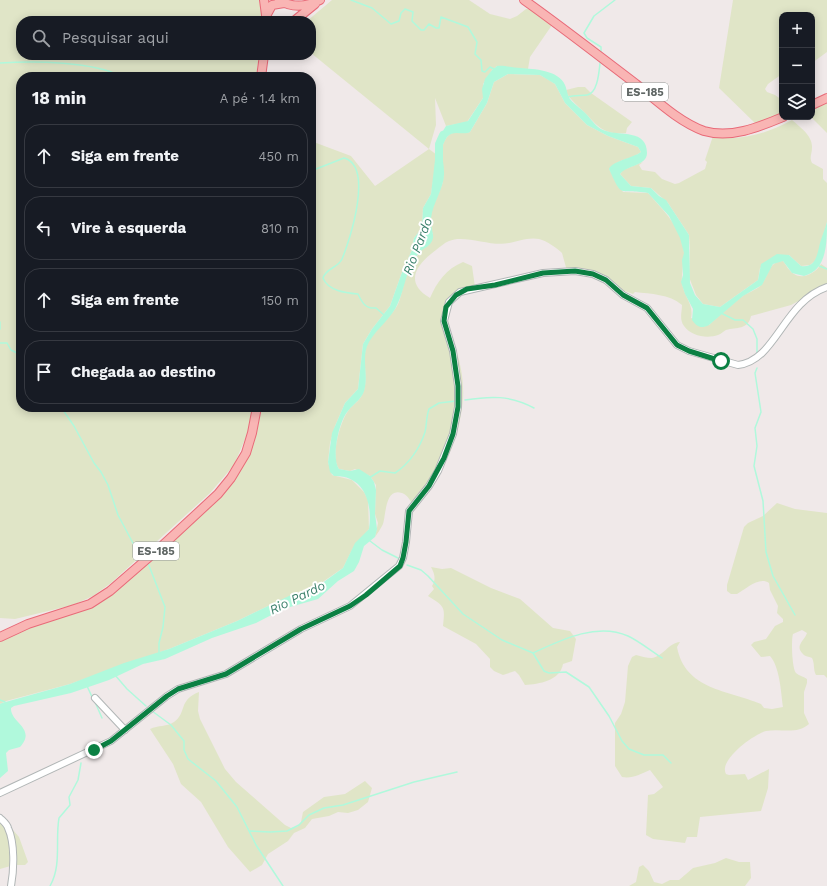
<!DOCTYPE html>
<html lang="pt">
<meta charset="utf-8">
<style>
:root{--surface:#171b24;--page:#20242c;--text:#f1f3f6;--muted:#9ea1a6;--line:#363941}
body{margin:0;font-family:"Work Sans",sans-serif;background:var(--page);color:var(--text)}
.controls{position:absolute;right:12px;top:12px;display:grid;overflow:hidden;border-radius:8px;box-shadow:0 2px 10px #0003}
.controls button{width:36px;height:36px;display:grid;place-items:center;padding:0;border:0;border-bottom:1px solid var(--line);background:var(--surface);color:var(--text);font:20px sans-serif}
.stop{position:absolute;width:12px;height:12px;margin:-9px;border:3px solid #0b8043;border-radius:50%;background:#fff}
.stop.end{background:#0b8043;border-color:#fff;box-shadow:0 1px 4px #0008}
.list{margin:0;padding:0;list-style:none}
h2{display:flex;justify-content:space-between;align-items:center;height:52px;margin:0;padding:0 16px;font-size:17px}
h2 small{font-size:13px;font-weight:400;color:var(--muted)}
.list li{display:grid;grid-template-columns:26px 1fr auto;gap:12px;align-items:center;box-sizing:border-box;height:64px;margin:0 8px 8px;padding:0 8px;border:1px solid var(--line);border-radius:16px}
.list b{display:block;font-size:15px;white-space:nowrap}
.list em{font-size:13px;font-style:normal;color:var(--muted)}
.icon{flex:none;width:22px;height:22px;fill:none;stroke:currentColor;stroke-width:2;stroke-linecap:round;stroke-linejoin:round}
.map{position:relative;flex:none;width:827px;height:886px;overflow:hidden}
.search{position:absolute;background:var(--surface);box-shadow:0 2px 10px #0003;left:16px;top:16px;width:300px;height:44px;display:flex;align-items:center;gap:10px;box-sizing:border-box;padding:0 14px;border-radius:16px;color:var(--muted);font-size:15px}
.panel{position:absolute;background:var(--surface);box-shadow:0 2px 10px #0003;left:16px;top:72px;width:300px;height:340px;border-radius:16px}
.map>svg:first-child{display:block}
.green{fill:#e0e5c7}
.water{fill:#b0f9dc}
.lines{fill:none;stroke-linecap:round;stroke-linejoin:round}
.stream{stroke:#b0f9dc;stroke-width:1.5}
.river{stroke:#b0f9dc;stroke-width:8}
.minor-casing{stroke:#b1b6b6;stroke-width:8}
.major-casing{stroke:#e86a78;stroke-width:10}
.minor{stroke:#fff;stroke-width:6}
.major{stroke:#f9b5b4;stroke-width:8}
.route{stroke:#0b8043;stroke-width:5}
.labels{text-anchor:middle;stroke-width:4;stroke-linejoin:round;paint-order:stroke}
.shield{fill:#fff;stroke:#909593;stroke-width:1}
.shield-label{font-size:11px;font-weight:bold;fill:#606765}
.water-label{font-size:13px;font-style:italic;fill:#3b806b;stroke:#fff}
</style>
<div class="map">
<svg width="827" height="886" viewBox="0 0 827 886">
<rect width="100%" height="100%" fill="#f0e9e9"/>
<path class="green" d="M0,0H259L263,21H21V55H259L256,77H21V407H252L251,425L234,465L210,493L111,583L93,596L73,605L15,619L0,618Z
M332,0H469L490,14L510,19L517,16L526,9H530L552,25L530,57L528,69L508,68L503,66H497L492,70L483,84V98L467,122L446,126L435,98L436,125L429,149L437,155L431,194L423,208L422,228L414,238L412,250L401,275L390,306L372,329L363,344L358,389L345,403L335,426L330,443L328,462L332,475L352,480L364,492L368,500L369,529L353,548L343,568L311,590L266,607L237,621L169,649L70,684L6,701L0,704V638L82,609L192,520L248,456L257,431L262,407H311V141L351,156L375,186L429,149L311,53V21H307Z
M733,0H827V52L812,63V15H782V74L768,84L765,89L767,92L775,95L782,100V117L759,127L719,88Z
M508,74L540,75L549,80L555,84L565,103L587,125L608,136L638,147L641,152C631,160 617,159 609,169L623,192L648,193C662,209 684,230 684,253C684,262 681,275 682,283C684,297 694,304 691,318L709,325C720,315 732,304 744,295C749,292 756,290 760,286C770,276 767,262 783,261C786,265 789,271 794,274C803,280 816,273 821,264L827,268V286L791,305L751,316C748,330 737,327 726,330C724,331 721,334 718,335C707,339 691,336 684,326C679,319 682,312 682,305C669,294 651,294 635,292L633,294L622,290L611,280L567,271L562,253C557,248 547,241 539,239C529,237 518,241 509,243C491,247 464,234 449,241C444,243 440,247 436,250C417,264 403,282 430,298C437,282 446,269 463,262L472,266L475,287C456,295 440,310 448,333C450,339 454,344 456,350C462,367 465,390 462,408C456,450 440,476 414,508C412,503 408,495 402,493C385,487 386,515 383,524C381,528 378,533 375,537L378,523L375,514L376,485L370,476L355,469L350,471L339,469C330,458 340,422 348,411C352,405 360,401 363,393C369,378 362,363 366,348C371,331 388,321 397,306C401,299 402,289 405,280C411,263 422,248 433,234C424,219 437,199 442,185C447,169 436,151 447,137C453,129 463,135 470,132L487,103L494,82Z
M578,87H585L591,93L632,122L627,128L626,133C603,135 599,127 584,112C578,106 572,101 567,94L566,90Z
M827,103V133L811,117L812,110Z
M792,120C800,127 813,136 812,148C812,154 809,157 812,163L823,169V179L827,183V222L819,254L815,261L810,265L801,266L789,255L760,268L758,280L720,307L703,304L696,295L689,277L690,248L689,235L668,203L651,188L631,186L620,174L623,170L643,162L639,165L642,170L655,172L662,179L675,184L679,183L705,169L707,162L705,160L713,136C741,142 768,133 792,120Z
M777,503L795,509L827,513V678L824,675H816C813,670 815,664 812,658C809,656 805,657 803,654C794,646 805,640 807,633L802,630L793,634C791,640 792,668 796,673C799,676 803,676 807,679V683L804,692V713L809,724C797,735 781,728 766,731C754,734 718,760 726,774L729,775L745,774L748,780L769,769L768,788L761,811L700,817L697,837H687L685,843L653,839L646,835L648,795L654,794L663,787L650,770C641,774 632,779 622,777L615,766V723L621,714L625,702L628,666L632,657L636,655C641,656 646,658 652,658C664,656 668,643 680,642L677,647C685,690 728,690 761,704L764,708L772,709L783,707C781,693 780,667 770,656L761,657L751,645L754,642L766,639L775,626L783,622V619L777,613L778,606L770,590L769,583C759,576 746,589 737,594H731L727,591V585L744,527L748,523L763,516Z
M431,567L442,569L451,568L491,588L520,599L553,628L570,631L576,639L572,661L563,664C560,681 539,684 525,685L519,675L515,671L503,675L494,671L490,667V659L476,644L443,626C445,606 445,607 428,596L434,589L432,586C436,580 435,574 431,567Z
M199,692L198,711L200,719L225,769L236,782L285,825L291,828L297,827L301,822L303,812L324,797L345,794L365,781L372,788L368,802L358,810L348,813L338,812L329,816L312,819L305,828L294,833L288,841L268,854L262,865L250,872L228,847L201,802L181,784L173,764L150,729C158,725 167,727 174,722C187,713 178,700 199,692Z
M0,815L19,837L28,862L25,865H14L0,869Z
M726,858L739,862H750L751,878L745,886H629L636,882L639,867L643,865L649,871L654,882L662,884L670,880H679L693,868L715,863Z"/>
<path class="water" d="M497,66C504,65 513,68 521,68C533,69 559,70 565,85C567,90 567,94 570,99C575,105 582,109 588,116C593,122 598,129 606,131C620,136 647,129 647,153C647,166 627,165 620,174L631,186L651,188L659,196L666,200L689,235L690,283L695,295L703,304L720,307L758,280L761,264L777,254L789,255L801,266C816,268 817,255 820,243C822,236 825,229 827,222C827,243 827,270 804,276L792,273L783,261L773,264L762,285L743,296L709,325C701,329 697,327 692,320L693,309L685,294L681,282L683,275L682,260L684,253L680,238L669,216L648,193C618,188 623,200 609,169C612,161 633,158 641,152L638,147L608,136L587,125L565,103L555,84L540,75L508,74L494,82L487,103L470,132C463,136 454,129 447,137C438,148 444,159 444,172C445,187 433,202 431,218C430,226 434,234 433,238C431,247 424,247 419,253C407,265 405,288 398,303C392,318 377,328 369,342C361,356 368,372 365,387C364,398 354,403 348,411C339,421 331,458 339,469L350,471L359,469L370,476L374,482L376,490L375,514L377,529L375,537L364,546L359,562L354,571L338,581L318,599L283,609L256,623L212,638L165,659L143,664L109,680L71,693L14,706L11,708C10,723 37,728 20,747L9,750L6,753L8,771L0,778V704L2,703L70,684L124,663L169,649L237,621L291,595L303,594L314,589L343,568L355,543L369,529C373,503 364,475 334,476L330,472L328,462L332,433L345,403L358,389L363,344L372,329L390,306L401,275L412,250L414,238L422,228L423,208L431,194L435,160L441,134L446,126L468,121L483,98L482,89L485,79L492,70Z"/>
<g class="lines">
<path class="stream" d="M351,0L372,8L391,24L399,21L401,13L405,9L413,12L412,21L421,30H424L429,24L436,28H439L441,17L468,27L477,42L475,54L481,60L482,71L485,72L490,67L494,69
M601,54V47L587,38L584,33L594,16L615,0
M0,63C34,61 93,61 123,77
M568,97C574,95 581,96 587,95C598,93 599,71 600,63
M311,171L344,158C374,166 350,240 342,259C338,268 326,268 323,278C328,291 346,293 358,294C362,302 365,309 376,308L384,315
M819,266L827,269
M721,313L735,320H743L753,329L757,339V353
M0,322V329
M0,343H7L11,350L21,355
M757,368L755,373L761,412L755,428L757,446L754,466L763,501L766,552L773,576L795,615
M465,400C490,396 510,395 534,408
M61,407L74,426L94,463L101,472L108,485L118,515L134,545L144,556
M369,478L380,471L395,473C409,464 420,448 425,432C427,424 426,417 429,409L439,403L456,401
M370,541L382,550L400,559
M148,563L165,607L163,627L159,643V653
M407,565L421,570L428,576L463,614L502,640L533,653L544,671L549,673L566,672L589,687L609,716L622,741L629,749L644,755H663L671,763
M533,653C561,640 597,622 628,636C639,641 651,651 662,658
M115,675L127,689L146,706
M87,686L93,699
M0,700L5,702
M95,702L102,718
M152,711L171,725L184,741V750L188,759L216,781L237,807L256,845L283,886
M250,831L270,832L287,831L299,825L309,815L324,808L343,805L414,782L457,772
M50,886C62,865 55,840 59,818L70,805L69,797L78,780L81,763"/>
<path class="river" d="M439,160V144L443,135"/>
<defs>
<path id="minor" d="M95,698L125,730
M0,793L111,741L167,696L178,689L226,674L301,629L350,606L399,566L403,558L406,542L409,511L429,486L438,471L453,434L458,407V386L453,351L444,321L449,302L460,292L543,273L575,271L593,274L606,280L623,295L647,308L677,345L689,351L738,365C776,361 783,302 827,287
M0,818C3,821 7,824 8,828C15,843 14,870 11,886"/>
<path id="major" d="M264,0L266,15
M279,0C292,8 306,7 320,0
M524,0C562,27 599,56 636,84C656,100 679,122 704,131C731,139 759,127 783,117
M266,16L272,5L284,3
M294,21L315,4
M261,77L264,55
M812,105L827,98
M0,637L28,624L90,604L110,591L163,545L218,494L231,478L246,453L252,433L257,407"/>
</defs>
<use href="#minor" class="minor-casing"/>
<use href="#major" class="major-casing"/>
<use href="#minor" class="minor"/>
<use href="#major" class="major"/>
</g>
<g class="lines">
<path class="route" d="M94,750L111,741L167,696L178,689L226,674L301,629L350,606L366,595L400,566L403,558L406,542L409,511L429,486L444,458L453,434L458,407V386L453,351L444,321L446,307L456,295L467,289L495,285L543,273L575,271L593,274L606,280L623,295L647,308L677,345L689,351L721,361"/>
</g>
<g class="labels">
<g class="shield">
<rect x="622" y="83" width="46" height="18" rx="3"/>
<rect x="133" y="542" width="46" height="18" rx="3"/>
</g>
<g class="shield-label">
<text x="645" y="96">ES-185</text>
<text x="156" y="555">ES-185</text>
</g>
<g class="water-label">
<text transform="translate(417 246) rotate(-69)" y="5">Rio Pardo</text>
<text transform="translate(297 597) rotate(-26)" y="5">Rio Pardo</text>
</g>
</g>
</svg>
<div class="controls">
<button>+</button>
<button>−</button>
<button><svg class="icon" aria-label="layers" viewBox="0 0 24 24"><path d="M12 4l9 5-9 5-9-5zM3 14l9 5 9-5"/></svg></button>
</div>
<div class="stop" style="left:721px;top:361px"></div>
<div class="stop end" style="left:94px;top:750px"></div>
<div class="search"><svg class="icon" aria-label="search" viewBox="0 0 24 24"><circle cx="10" cy="10" r="6"/><path d="M15 15l6 6"/></svg>Pesquisar aqui</div>
<section class="panel">
<h2>18 min<small>A pé · 1.4 km</small></h2>
<ul class="list">
<li><svg class="icon" aria-label="ahead" viewBox="0 0 24 24"><path d="M12 20V5M6 11l6-6 6 6"/></svg><div><b>Siga em frente</b></div><em>450 m</em></li>
<li><svg class="icon" aria-label="left" viewBox="0 0 24 24"><path d="M17 20v-9H6M10 6l-5 5 5 5"/></svg><div><b>Vire à esquerda</b></div><em>810 m</em></li>
<li><svg class="icon" aria-label="ahead" viewBox="0 0 24 24"><path d="M12 20V5M6 11l6-6 6 6"/></svg><div><b>Siga em frente</b></div><em>150 m</em></li>
<li><svg class="icon" aria-label="arrive" viewBox="0 0 24 24"><path d="M6 21V4h12l-3 4 3 4H6"/></svg><div><b>Chegada ao destino</b></div></li>
</ul>
</section>
</div>
